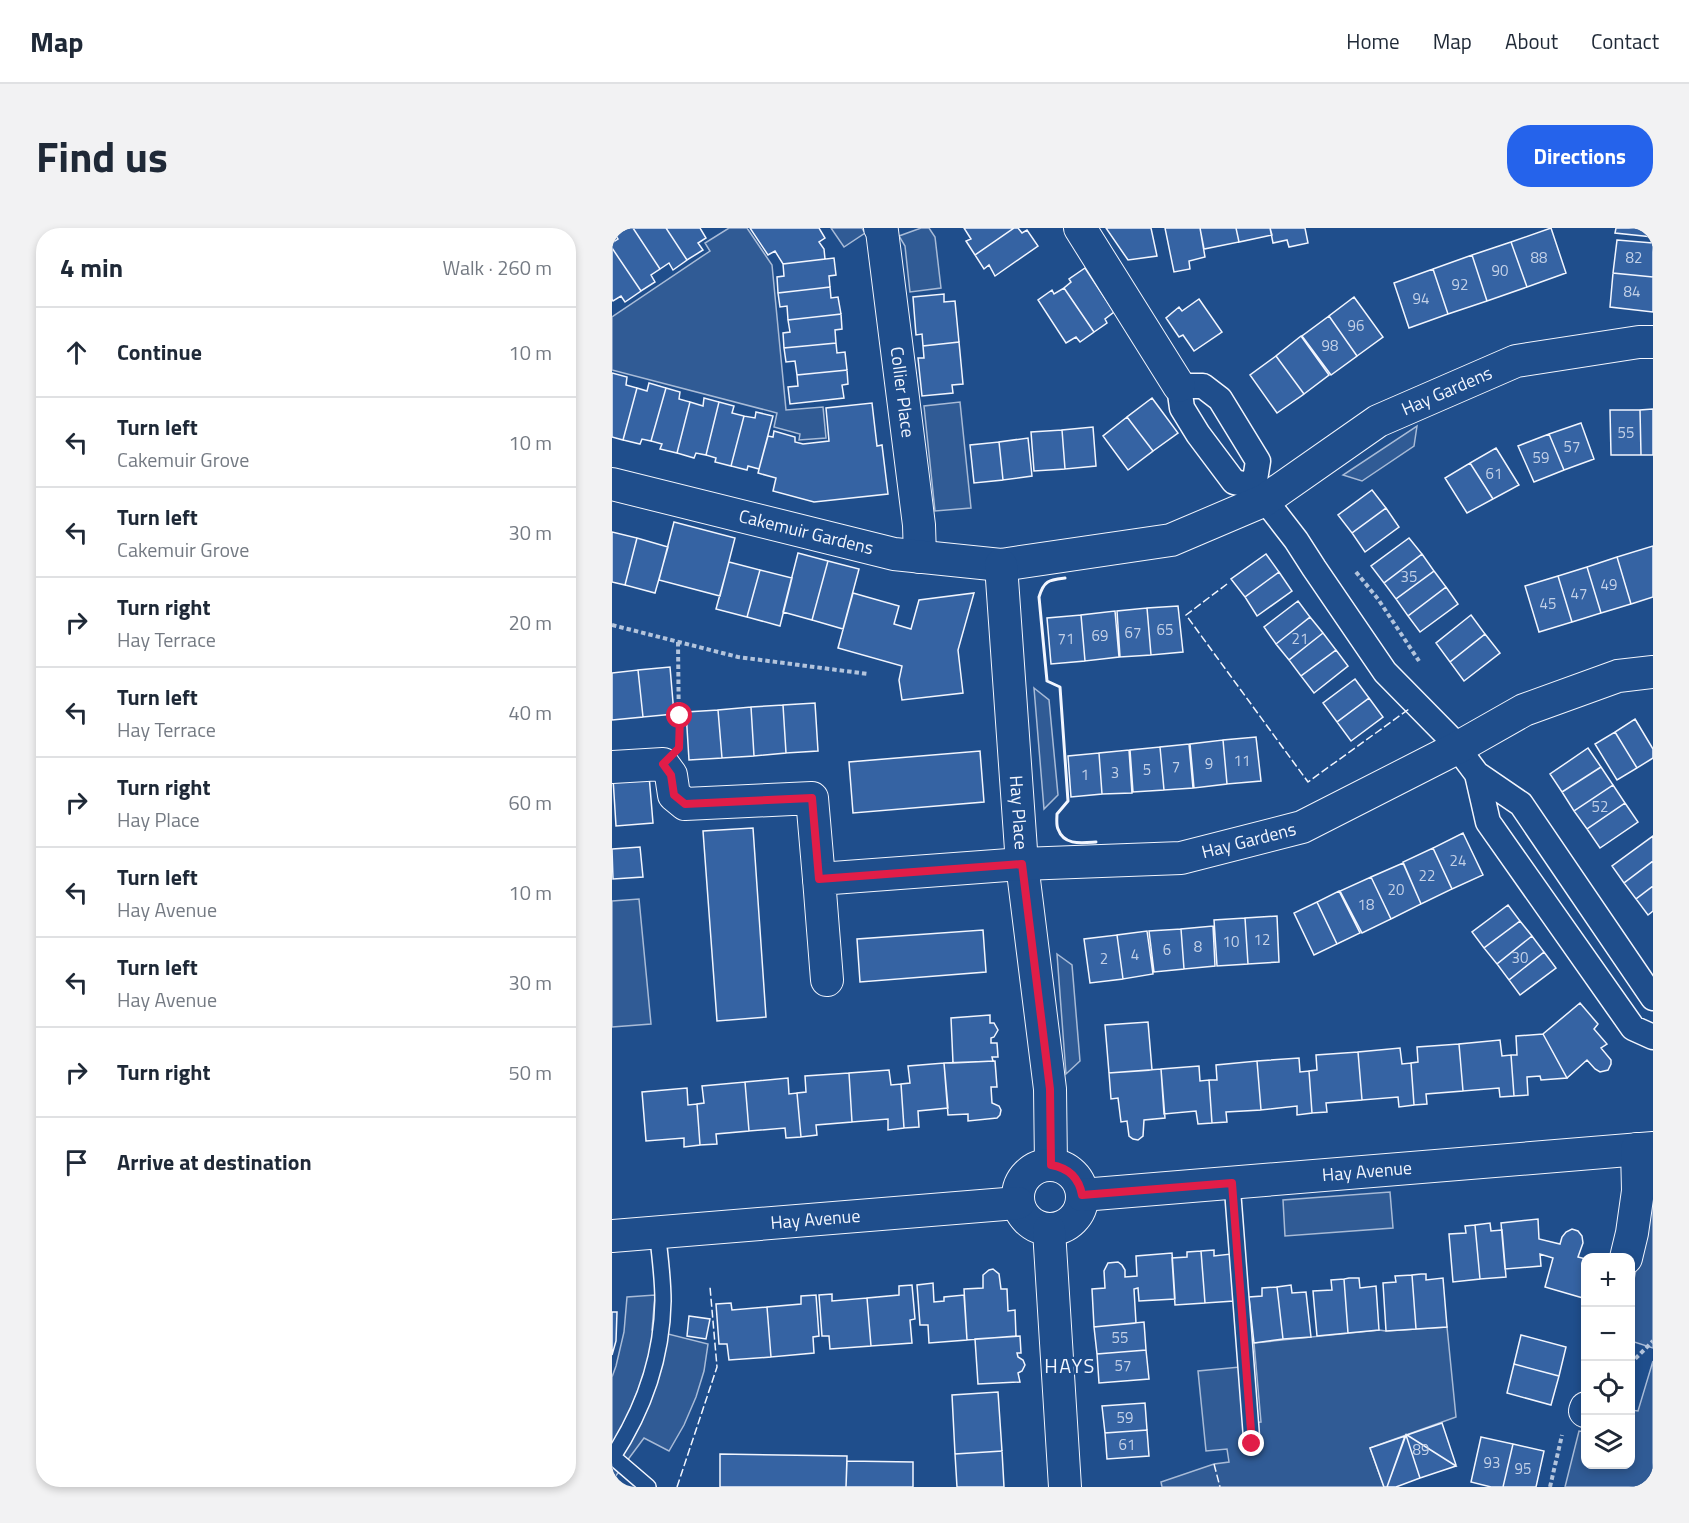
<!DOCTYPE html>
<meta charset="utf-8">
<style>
:root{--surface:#fff;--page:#f2f2f3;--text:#1f2937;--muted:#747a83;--line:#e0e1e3;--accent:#2563eb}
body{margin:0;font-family:"Titillium Web",sans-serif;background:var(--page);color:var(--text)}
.controls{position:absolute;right:18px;bottom:18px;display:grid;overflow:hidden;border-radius:12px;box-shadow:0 3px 9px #0003}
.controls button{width:54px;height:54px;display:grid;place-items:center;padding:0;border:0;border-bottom:2px solid var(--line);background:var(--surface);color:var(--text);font:30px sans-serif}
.stop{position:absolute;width:18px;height:18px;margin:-14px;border:4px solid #e11d48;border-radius:50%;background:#fff}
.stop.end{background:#e11d48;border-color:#fff;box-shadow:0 2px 6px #0008}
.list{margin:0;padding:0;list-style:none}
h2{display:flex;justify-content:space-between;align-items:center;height:78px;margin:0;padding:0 24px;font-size:26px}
h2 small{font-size:20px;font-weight:400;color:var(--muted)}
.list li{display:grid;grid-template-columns:39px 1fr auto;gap:18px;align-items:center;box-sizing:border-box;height:90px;padding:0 24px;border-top:2px solid var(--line)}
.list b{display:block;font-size:22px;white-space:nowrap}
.list p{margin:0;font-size:20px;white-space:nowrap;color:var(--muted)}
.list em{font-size:20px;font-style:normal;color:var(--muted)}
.icon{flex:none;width:33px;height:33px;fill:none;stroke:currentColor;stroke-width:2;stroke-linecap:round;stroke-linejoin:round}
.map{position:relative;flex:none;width:1041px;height:1259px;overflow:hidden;border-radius:24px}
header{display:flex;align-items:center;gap:36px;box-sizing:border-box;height:84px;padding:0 30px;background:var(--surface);border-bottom:2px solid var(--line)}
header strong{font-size:28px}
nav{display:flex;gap:33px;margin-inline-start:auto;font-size:21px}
.intro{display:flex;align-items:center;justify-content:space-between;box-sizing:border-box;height:144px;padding:0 36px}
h1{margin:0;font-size:42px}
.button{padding:15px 27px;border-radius:24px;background:var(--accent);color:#fff;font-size:21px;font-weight:700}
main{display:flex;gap:36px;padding:0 36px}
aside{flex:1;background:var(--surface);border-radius:24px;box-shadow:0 3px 9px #0003}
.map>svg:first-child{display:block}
.built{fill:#305b95;stroke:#a8bbd7;stroke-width:1.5}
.building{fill:#3563a3;stroke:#f2f6ff;stroke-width:1.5}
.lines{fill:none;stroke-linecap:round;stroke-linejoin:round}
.service-casing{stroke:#f2f6ff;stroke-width:18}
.pedestrian-casing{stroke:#f2f6ff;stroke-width:27}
.minor-casing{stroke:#f2f6ff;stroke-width:34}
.path{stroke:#b3c4dc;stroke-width:4;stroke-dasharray:4.5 3;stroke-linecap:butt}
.service{stroke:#1f4e8c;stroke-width:15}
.pedestrian{stroke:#1f4e8c;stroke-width:24}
.minor{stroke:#1f4e8c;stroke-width:32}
.fence{stroke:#f2f6ff;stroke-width:1.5;stroke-dasharray:8 3;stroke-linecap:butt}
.wall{stroke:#f2f6ff;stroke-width:3}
.route{stroke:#e11d48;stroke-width:8}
.labels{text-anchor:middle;stroke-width:4.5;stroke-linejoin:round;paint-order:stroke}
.number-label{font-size:15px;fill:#c3d1e8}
.street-label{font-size:18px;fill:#f2f6ff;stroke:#1f4e8c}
.neighbourhood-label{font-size:20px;letter-spacing:1.5px;fill:#f2f6ff;stroke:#1f4e8c}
</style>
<header>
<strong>Map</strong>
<nav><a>Home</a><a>Map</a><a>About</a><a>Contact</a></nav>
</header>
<div class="intro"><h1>Find us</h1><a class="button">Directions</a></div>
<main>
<aside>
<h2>4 min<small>Walk · 260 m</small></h2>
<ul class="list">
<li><svg class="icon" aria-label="ahead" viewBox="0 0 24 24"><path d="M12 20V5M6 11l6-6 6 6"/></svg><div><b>Continue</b></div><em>10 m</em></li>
<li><svg class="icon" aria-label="left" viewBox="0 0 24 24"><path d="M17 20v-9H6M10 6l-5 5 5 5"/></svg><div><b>Turn left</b><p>Cakemuir Grove</p></div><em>10 m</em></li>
<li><svg class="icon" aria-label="left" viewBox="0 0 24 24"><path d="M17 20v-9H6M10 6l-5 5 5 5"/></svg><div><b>Turn left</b><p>Cakemuir Grove</p></div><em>30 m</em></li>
<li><svg class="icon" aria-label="right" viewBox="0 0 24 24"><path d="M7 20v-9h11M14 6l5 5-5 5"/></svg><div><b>Turn right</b><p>Hay Terrace</p></div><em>20 m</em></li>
<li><svg class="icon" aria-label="left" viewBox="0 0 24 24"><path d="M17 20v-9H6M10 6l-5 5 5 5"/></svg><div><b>Turn left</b><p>Hay Terrace</p></div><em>40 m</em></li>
<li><svg class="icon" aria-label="right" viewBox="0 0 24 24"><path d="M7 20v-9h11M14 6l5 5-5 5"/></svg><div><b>Turn right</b><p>Hay Place</p></div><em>60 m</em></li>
<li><svg class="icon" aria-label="left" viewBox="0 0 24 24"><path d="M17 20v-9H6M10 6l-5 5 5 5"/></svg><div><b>Turn left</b><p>Hay Avenue</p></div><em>10 m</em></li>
<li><svg class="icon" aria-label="left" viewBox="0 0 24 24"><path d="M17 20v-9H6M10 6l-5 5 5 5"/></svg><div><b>Turn left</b><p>Hay Avenue</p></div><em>30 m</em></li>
<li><svg class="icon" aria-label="right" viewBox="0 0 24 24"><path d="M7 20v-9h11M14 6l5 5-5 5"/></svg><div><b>Turn right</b></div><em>50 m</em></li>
<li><svg class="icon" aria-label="arrive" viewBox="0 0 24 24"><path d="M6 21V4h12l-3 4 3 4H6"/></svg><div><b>Arrive at destination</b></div></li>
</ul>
</aside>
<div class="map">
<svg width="1041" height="1259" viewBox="0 0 1041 1259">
<rect width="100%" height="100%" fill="#1f4e8c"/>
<path class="built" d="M117,0H135L160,37L174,182L211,179L214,210L187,212L188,206L162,199L165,185L0,142V89L98,23L93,15Z
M219,0H250L253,5L232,19Z
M309,0H317L323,9L329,60L298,64L293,18L287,8Z
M348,174L359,280L323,283L312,178Z
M805,198L802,218L750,253L731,247Z
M422,460L437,472L446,567L432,581Z
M27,671L39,796L0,799V673Z
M445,726L460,737L468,833L454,846Z
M778,964L781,1000L673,1008L671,972Z
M1038,977L1041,978V1120L1019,1113V1065Z
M43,1067L40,1102L96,1116L92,1143L84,1169L72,1197L57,1223L32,1210L0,1253V1149L4,1138L12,1104L15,1069Z
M835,1099L844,1189L758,1220L772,1259H550L549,1254L602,1236L617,1234L615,1221L594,1223L586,1143L628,1139L634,1195L649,1194L642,1115L767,1102L774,1103Z
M1041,1133V1259H953L967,1203L973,1204L974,1236H1018L1019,1182L1026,1183Z"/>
<path class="building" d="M12,0H21L48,41L39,47L43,54L29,63L0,20V15L6,11L3,6Z
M21,0H54L75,32L61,42L57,35L48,41Z
M54,0H88L94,10L86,15L91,22L75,32Z
M138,0H207L213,10L207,14L212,21L213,31L171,36L163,23L156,27Z
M352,0H402L363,27L354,13L359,11Z
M402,0H406L410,5L415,2L426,18L383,48L377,37L372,41L363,27Z
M494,0H539L545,28L516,32Z
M553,0H588L593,29L577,33L578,41L562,44Z
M588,0H624L627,14L592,21Z
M624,0H658L660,7L627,14Z
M658,0H693L696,15L677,19L675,12L661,15Z
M939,0L954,45L915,59L899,14Z
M1004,0H1041V9L1003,5Z
M1005,12L1041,15V49L1001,45Z
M899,14L915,59L875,73L860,27Z
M0,20L29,63L13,74L9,68L1,73L0,71Z
M860,27L875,73L836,86L821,41Z
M222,30L224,47L217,48L218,59L166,65L165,49L172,48L171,36Z
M473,40L502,84L493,91L495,95L482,104L452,60L459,54L457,51Z
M821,41L836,86L797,100L782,55Z
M1001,45L1041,49V84L998,79Z
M218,59L219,70L226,69L229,86L176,92L175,78L168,79L166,65Z
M452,60L482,104L468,114L464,109L454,115L426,72L440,62L442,66Z
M332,66V74L343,73L347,114L311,118L310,106L304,107L301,69Z
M742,69L771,109L745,128L717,88Z
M587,71L610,104L582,123L571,107L567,109L554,90L567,79L570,83Z
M229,86L230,101L223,102L224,115L172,120L171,105L178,104L176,92Z
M717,88L745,128L719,147L690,108Z
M689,108L717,147L692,166L664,128Z
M347,114L351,156L340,157L341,165L310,168L306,130H312L311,118Z
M224,115L225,125L233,124L235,142L185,147L183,133L174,134L172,120Z
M664,128L692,166L665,185L638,147Z
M235,142L236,156L230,157L232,170L178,176L176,159L186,158L185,147Z
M0,145L15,149L14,157L25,160L11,212L0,209Z
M37,155L54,160L39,213L30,211L28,216L11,212L25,160L35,163Z
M54,160L68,164L67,171L78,174L65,225L48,221L50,216L39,213Z
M92,170L107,174L94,227L84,225L82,230L65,225L78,174L91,178Z
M540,170L566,205L541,223L515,189Z
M107,174L122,178L120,185L132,188L119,238L103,234L104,230L94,227Z
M260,175L265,218L270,217L276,266L202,274L161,263L164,250L146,245L156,208L161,209L162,203L183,209V214L191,216L217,213L214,180Z
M1041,181V227H1029L1028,182Z
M998,182H1028L1029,227H999Z
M144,184L161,188L147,241L136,238L135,242L119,238L132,188L143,190Z
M515,189L541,223L516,242L491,208Z
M969,195L982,231L952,242L937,206Z
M481,199L484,238L453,241L450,202Z
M450,202L453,241L422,243L419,204Z
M937,206L952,242L922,254L906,218Z
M416,210L420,248L391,252L387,214Z
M387,214L391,252L362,255L358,217Z
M884,220L907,257L881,271L858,235Z
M858,235L881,271L855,285L833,250Z
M760,262L774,280L740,305L726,287Z
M774,280L787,299L753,324L740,305Z
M62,294L123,310L108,368L47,352Z
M0,304L25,310L13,357L0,354Z
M25,310L56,319L43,365L13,357Z
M797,310L810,326L772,355L759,338Z
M1041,318V369L1019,376L1005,329Z
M186,325L216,333L200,392L171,384Z
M654,326L667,344L633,369L619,351Z
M810,326L822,343L784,371L772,355Z
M1005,329L1019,376L989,385L975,339Z
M216,333L247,341L231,401L200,392Z
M117,334L148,342L135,389L104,381Z
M975,339L989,385L960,394L946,348Z
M148,342L180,350L168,398L135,389Z
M822,343L834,359L796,388L784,371Z
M667,344L680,363L645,388L633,369Z
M946,348L960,394L927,404L913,358Z
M834,359L846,376L808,404L796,388Z
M241,365L287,378L282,396L299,401L307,372L362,365L346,422L351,465L290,472L287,452L290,438L226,420Z
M686,373L698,389L664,416L652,399Z
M566,378L571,424L539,427L535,380Z
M535,380L539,427L508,429L505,383Z
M503,383L507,429L473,433L469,387Z
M469,387L473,433L439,436L435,390Z
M859,387L873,406L838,434L824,415Z
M698,389L711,405L677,432L664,416Z
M711,405L724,422L689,448L677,432Z
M873,406L888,425L852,453L838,434Z
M724,422L736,438L702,465L689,448Z
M58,439L62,486L31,489L26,442Z
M26,442L31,489L0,492V445Z
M743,451L757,470L725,494L711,475Z
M757,470L771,489L739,513L725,494Z
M203,475L206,523L174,525L171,477Z
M171,477L174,525L142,528L139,479Z
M139,479L142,528L110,530L106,482Z
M106,482L110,530L77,532L74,484Z
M1023,491L1041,521V530L1025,540L1003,504Z
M1003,504L1025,540L1005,552L983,516Z
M644,509L649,553L615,556L611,512Z
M611,512L615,556L582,560L578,516Z
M577,516L581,560L552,562L548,519Z
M548,519L552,562L521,564L518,522Z
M976,520L989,539L950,564L938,546Z
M517,522L520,565L490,566L487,525Z
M368,523L372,574L241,585L237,534Z
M487,525L490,566L459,569L456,528Z
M989,539L1001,557L962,583L950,564Z
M37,547L41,595L4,598L1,550Z
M1001,557L1013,575L975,601L962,583Z
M1013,575L1026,594L988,620L975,601Z
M141,600L154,789L105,793L91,603Z
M851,605L871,647L840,661L821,620Z
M1041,608V633L1012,655L1000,638Z
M28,619L31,649L1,651L0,621Z
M821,620L840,661L809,676L791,634Z
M1041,633V658L1024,671L1012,655Z
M791,635L809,676L779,691L759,649Z
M759,649L779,691L750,705L728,663Z
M1041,658V683L1036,687L1024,671Z
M727,663L748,705L725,716L705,674Z
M705,674L725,716L702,727L682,685Z
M896,677L908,693L872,720L860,704Z
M665,688L667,734L636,736L633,690Z
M633,690L636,736L605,738L602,692Z
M908,693L920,708L885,736L872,720Z
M601,698L603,738L572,741L569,701Z
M569,701L572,741L542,744L537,703Z
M371,702L374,744L248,754L245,711Z
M535,703L541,746L511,751L505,707Z
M505,707L511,751L478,755L472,711Z
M920,708L932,724L897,752L885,736Z
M932,724L944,740L908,767L897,752Z
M968,775L986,796L982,801L995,816L989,820L999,832V836L996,842L988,844L983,841L975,832L955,850L931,806Z
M378,787V795H382L386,802L382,809L379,810V815H385L386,829H380L381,833L341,835L339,790Z
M536,794L540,842L497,845L493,797Z
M931,806L955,850L929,852L928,848L915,849L916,867L902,868L899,827H905L904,808Z
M888,812L890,828L899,827L902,868L888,869L887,860L851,863L847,816Z
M847,816L851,863L814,866L815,876L802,877L799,835L806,834L805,819Z
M788,820L790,836L799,835L802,877L787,879L786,869L750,872L746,824Z
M746,824L750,872L714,875L715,884L700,885L697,843L705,842L704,827Z
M687,830L688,844L697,843L700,885L685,887V878L649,882L645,833Z
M383,833L385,859H379L380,875L387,878L389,882L388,887L385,890L356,893V886L336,887L332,835Z
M645,833L649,882L614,884L615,894L600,895L597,852H605L604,837Z
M332,835L336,880L306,883L307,899L292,900L289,856L298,855L296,838Z
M587,838L588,853L597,852L600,895L586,896L584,883L552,886L549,841Z
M549,841L553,890L532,892L531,908L526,912L521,911L517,908L515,893L509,894L506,870L499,871L497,845Z
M277,842L279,857L289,856L292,900L276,902V891L240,894L237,845Z
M237,845L240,894L204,897L205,907L189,909L185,865L194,864L193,848Z
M176,850L177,866L185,865L189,909L174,910L173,900L137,903L133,854Z
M133,854L137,903L104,906L105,916L88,917L85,876L92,875L90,858Z
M75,860L76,877L85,876L88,917L72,919V910L34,913L30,864Z
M926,991L927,1011L948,1016L950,1009L954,1004L960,1001L966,1003L970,1008L971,1015L966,1029L974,1031V1061L971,1070L933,1059L941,1030L928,1026L929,1038L893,1041L889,995Z
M878,995L879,1003L890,1002L894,1049L868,1051L863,997Z
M863,997L868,1051L841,1054L837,1006L854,1005L853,998Z
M602,1022V1028L619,1026L622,1073L593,1075L589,1023Z
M589,1023L593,1075L563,1077L560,1030L575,1029V1024Z
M560,1025L563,1071L527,1073L526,1060L522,1061L524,1095L482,1099L480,1061L493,1060L492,1043L496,1035L506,1034L510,1037L513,1042V1049L525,1048L524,1028Z
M381,1041L387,1046L389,1061H395L396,1083L403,1082L404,1108L355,1112L352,1061L371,1060V1047L377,1042Z
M809,1046H814V1052L831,1050L835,1099L804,1101L800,1047Z
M800,1047L804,1101L774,1103L771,1055L784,1054L783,1048Z
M737,1050H747L748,1060L764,1058L767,1102L736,1105L732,1051Z
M732,1051L736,1105L705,1108L701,1063L720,1062L719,1052Z
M321,1055L322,1074L332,1073V1069L352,1067L355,1112L317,1115L316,1097H308L305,1057Z
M300,1057L303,1091L298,1092L300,1115L259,1118L255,1070L287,1067V1058Z
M679,1057L680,1065L694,1064L699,1109L671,1111L665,1059Z
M665,1059L671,1111L642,1115L637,1069L650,1068V1060Z
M220,1066V1073L255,1070L259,1118L218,1121L217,1108H210L207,1067Z
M204,1067L207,1108L201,1109L202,1125L159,1129L155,1079L189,1076V1068Z
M119,1075L120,1082L155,1079L159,1129L117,1132L115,1116H107L104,1076Z
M0,1084H5L4,1113L0,1127Z
M77,1088L98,1091L94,1111L75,1108Z
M532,1094L534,1122L485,1126L482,1099Z
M909,1107L954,1119L947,1148L902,1136Z
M408,1108L409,1125H405L406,1129L411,1132L413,1137L410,1143L406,1145L408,1154L366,1156L363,1111Z
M534,1122L537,1151L487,1155L485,1126Z
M902,1136L947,1148L939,1177L895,1165Z
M386,1164L390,1223L343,1226L340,1167Z
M533,1175L535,1202L493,1205L490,1178Z
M830,1195L844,1237V1238L795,1207Z
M535,1202L537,1228L495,1231L493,1205Z
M794,1207H795L844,1238L808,1250Z
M794,1207L808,1250L784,1259H775Z
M793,1208L775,1259H772L758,1220Z
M869,1209L901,1216L891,1259H879L859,1254Z
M901,1216L932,1223L924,1259H891Z
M390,1223L392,1259H345L343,1226Z
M108,1226L235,1228L234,1259H108Z
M235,1233L301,1234V1259H234Z"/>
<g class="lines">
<defs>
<path id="service" d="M620,955L640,1216
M1,1229L36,1259
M0,1230C31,1183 50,1130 51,1073C51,1050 48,1027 45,1003"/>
<path id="pedestrian" d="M642,258L646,233L608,171L591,158H567L570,180L586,206L622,254L642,258L653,272L684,312L702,340L773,444L838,510L865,546L909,576L1041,770
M865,546L876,594L1021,800L1041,809"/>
<g id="minor">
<path id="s1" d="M268,0L270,3L307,297L308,329"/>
<path d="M468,0L567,158"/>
<path id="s2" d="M0,256L282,326L389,337L559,312L653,272L766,193L904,133L1027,114H1041"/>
<path id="s3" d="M389,337L410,636L438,861L439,937"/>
<path d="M0,539L51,536L59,547L62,567L73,576L200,570L207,651"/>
<path id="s4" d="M215,752L207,651L410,636L569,630L690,599L845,520L912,482L1006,448L1041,444"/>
<circle cx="438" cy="969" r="32"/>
<path id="s5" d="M470,967L1041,920"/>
<path d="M437,1002L453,1259"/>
<path id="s6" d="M0,1008L406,975"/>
<path d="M1014,1030L1020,1005L1026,963L1025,921"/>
<path d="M973,1183L974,1180"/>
</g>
</defs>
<use href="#service" class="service-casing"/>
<use href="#pedestrian" class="pedestrian-casing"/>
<use href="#minor" class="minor-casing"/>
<path class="path" d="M744,344L766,371L807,433
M0,397L126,429L256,446
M66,414L67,509
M1018,1136L1041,1113
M938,1259L950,1207"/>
<use href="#service" class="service"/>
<use href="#pedestrian" class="pedestrian"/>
<use href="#minor" class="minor"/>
<path class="fence" d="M615,356L574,387L696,554L797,481
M602,1236L608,1259
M65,1259L105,1139L98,1059"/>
<path class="wall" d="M453,350C437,352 432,352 427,369L435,453L448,459L456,573L445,586C445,590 444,597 446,601C452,618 470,615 484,614"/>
</g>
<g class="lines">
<path class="route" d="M68,488L67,520L51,536L59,547L62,567L73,576L200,570L207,651L410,636L438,861L439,937C457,940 467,950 470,967L620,955L640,1216"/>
</g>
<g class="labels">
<g class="number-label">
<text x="927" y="35">88</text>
<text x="1022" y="35">82</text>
<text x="888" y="48">90</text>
<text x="848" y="62">92</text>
<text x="1020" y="69">84</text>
<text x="809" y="76">94</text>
<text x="744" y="103">96</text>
<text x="718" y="123">98</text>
<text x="1014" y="210">55</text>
<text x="960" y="224">57</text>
<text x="929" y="235">59</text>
<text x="882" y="251">61</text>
<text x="797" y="354">35</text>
<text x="997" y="362">49</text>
<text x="967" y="371">47</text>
<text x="936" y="381">45</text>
<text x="553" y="407">65</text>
<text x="521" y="410">67</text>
<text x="488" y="413">69</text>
<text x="454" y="416">71</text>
<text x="688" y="416">21</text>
<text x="630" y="538">11</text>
<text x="597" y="541">9</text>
<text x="564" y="544">7</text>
<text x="535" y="547">5</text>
<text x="503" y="550">3</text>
<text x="473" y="552">1</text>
<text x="988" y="584">52</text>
<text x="846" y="638">24</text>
<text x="815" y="653">22</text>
<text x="784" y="667">20</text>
<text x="754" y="682">18</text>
<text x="650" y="717">12</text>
<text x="619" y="719">10</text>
<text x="586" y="724">8</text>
<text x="555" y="727">6</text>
<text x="523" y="732">4</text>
<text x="908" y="735">30</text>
<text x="492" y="736">2</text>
<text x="508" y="1115">55</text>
<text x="511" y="1143">57</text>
<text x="513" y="1195">59</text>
<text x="515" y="1222">61</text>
<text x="809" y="1227">89</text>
<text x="880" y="1240">93</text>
<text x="911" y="1246">95</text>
</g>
<g class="street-label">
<text dy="6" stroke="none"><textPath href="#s2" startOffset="885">Hay Gardens</textPath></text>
<text dy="6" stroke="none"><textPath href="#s1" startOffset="166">Collier Place</textPath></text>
<text dy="6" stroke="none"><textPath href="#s2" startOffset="200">Cakemuir Gardens</textPath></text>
<text dy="6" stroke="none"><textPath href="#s3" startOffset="248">Hay Place</textPath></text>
<text dy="6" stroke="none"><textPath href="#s4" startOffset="534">Hay Gardens</textPath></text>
<text dy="6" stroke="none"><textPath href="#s5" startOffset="286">Hay Avenue</textPath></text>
<text dy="6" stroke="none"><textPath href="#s6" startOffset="204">Hay Avenue</textPath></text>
</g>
<g class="neighbourhood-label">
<text x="458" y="1145">HAYS</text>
</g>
</g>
</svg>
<div class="controls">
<button>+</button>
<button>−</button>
<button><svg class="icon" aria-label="locate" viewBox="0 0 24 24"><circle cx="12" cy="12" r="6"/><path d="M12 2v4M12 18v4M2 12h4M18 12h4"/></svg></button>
<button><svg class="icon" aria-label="layers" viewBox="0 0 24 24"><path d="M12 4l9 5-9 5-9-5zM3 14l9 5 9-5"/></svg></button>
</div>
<div class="stop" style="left:68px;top:488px"></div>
<div class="stop end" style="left:640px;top:1216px"></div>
</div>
</main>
